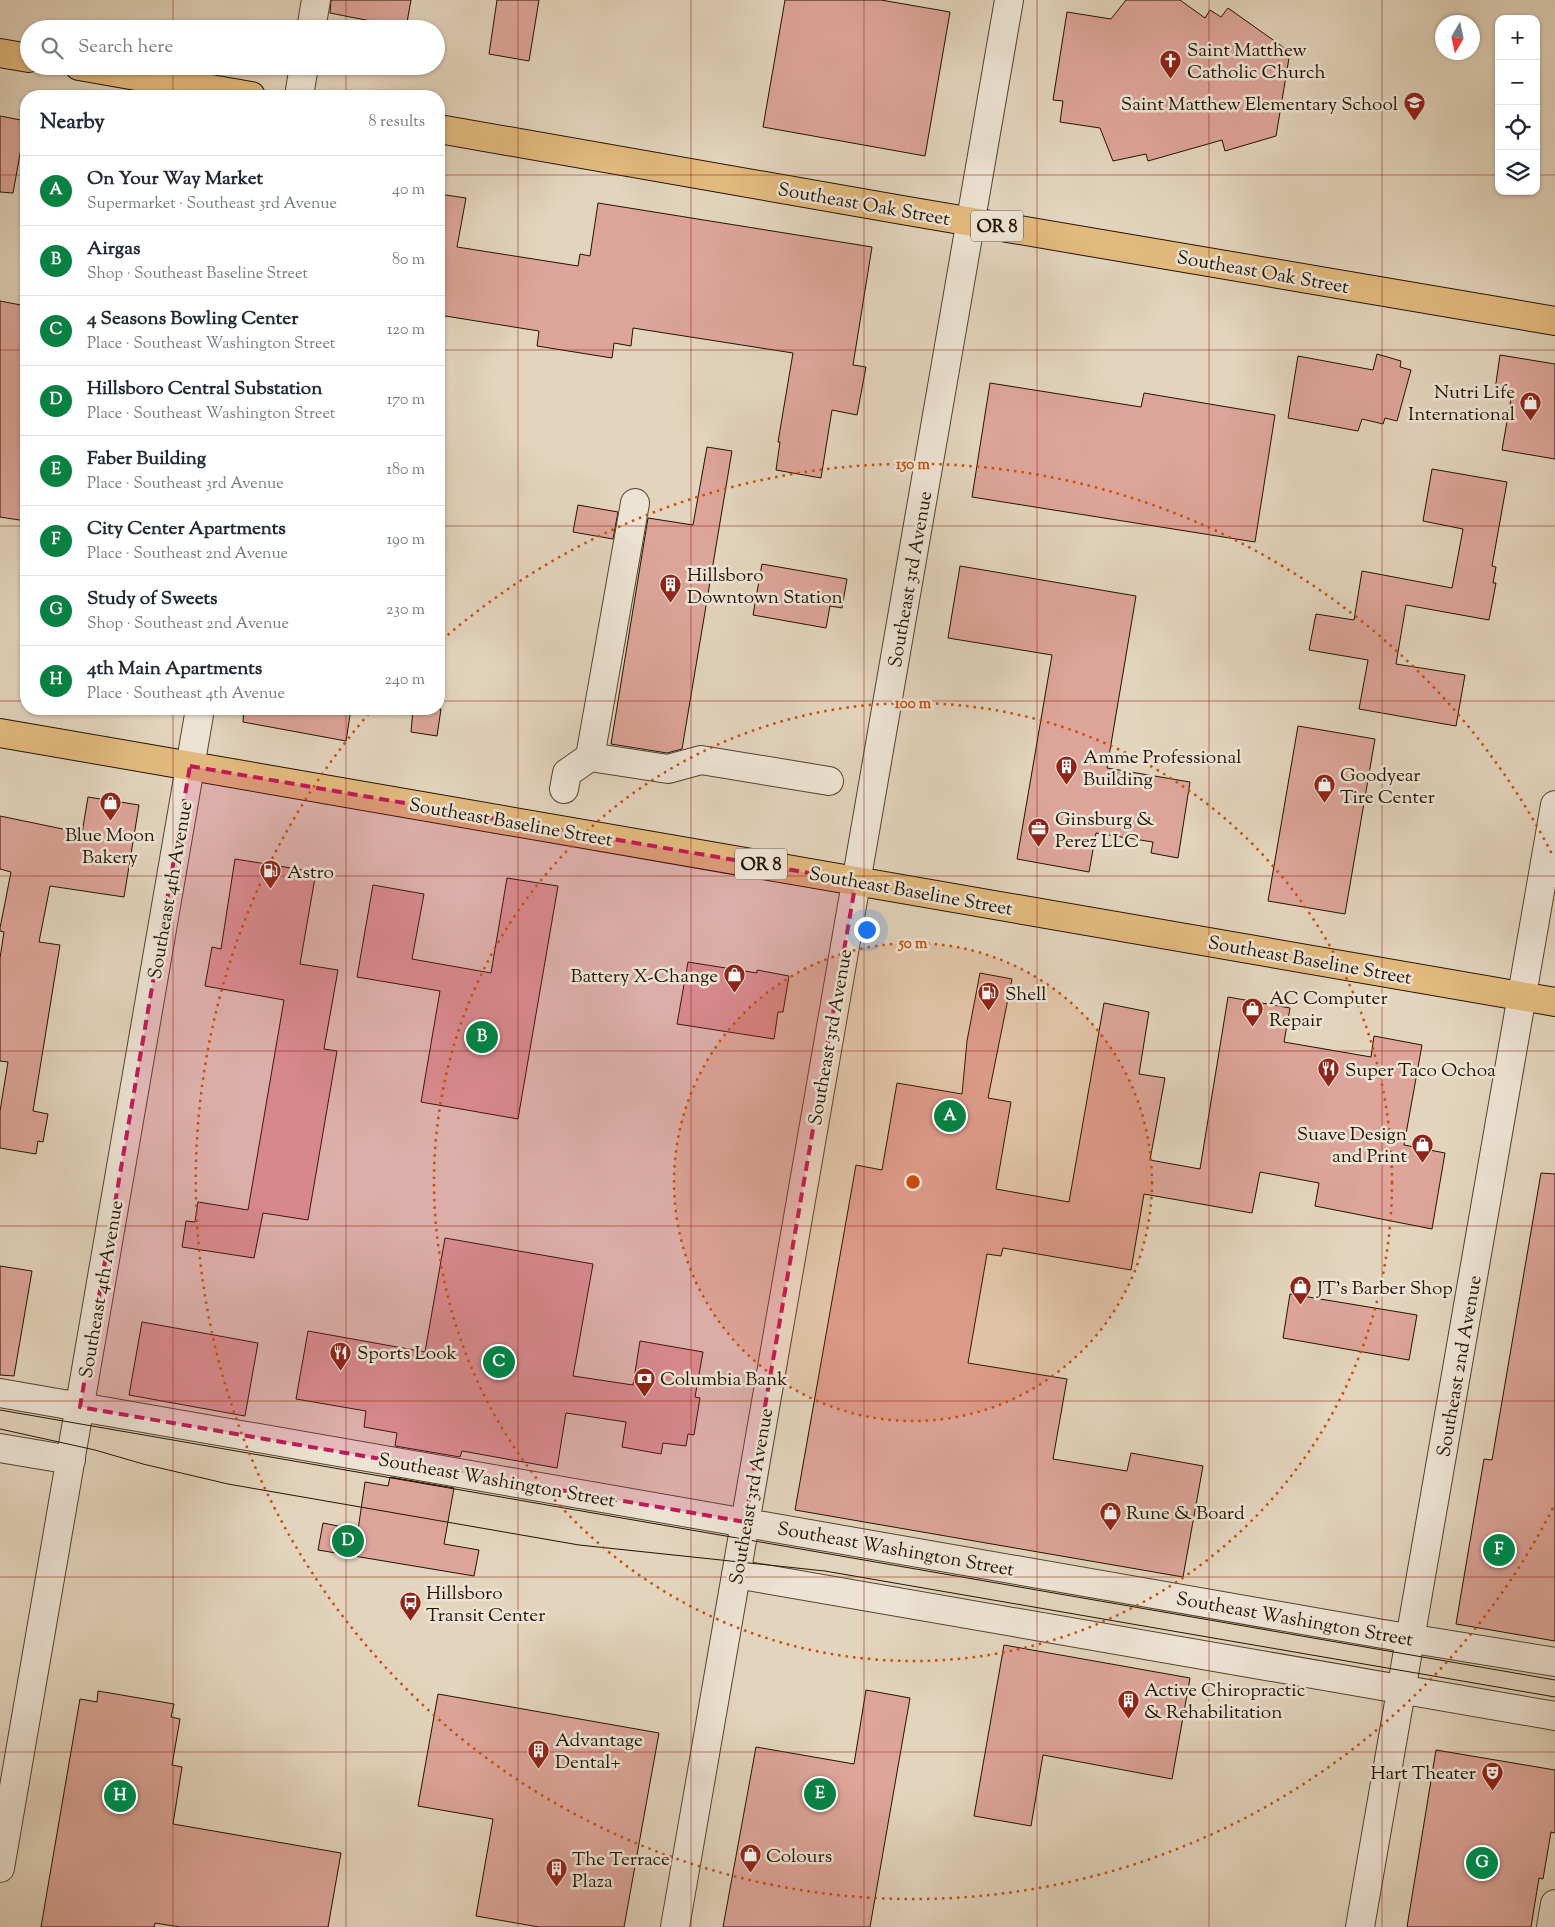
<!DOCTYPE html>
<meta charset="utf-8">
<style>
:root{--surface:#fff;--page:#f2f2f3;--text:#1f2937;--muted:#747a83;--line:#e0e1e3;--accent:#0b8043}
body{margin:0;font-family:"Sorts Mill Goudy",serif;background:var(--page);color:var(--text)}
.controls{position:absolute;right:15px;top:15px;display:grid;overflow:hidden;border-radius:10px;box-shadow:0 1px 4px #0004}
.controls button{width:45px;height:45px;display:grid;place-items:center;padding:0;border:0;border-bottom:1px solid var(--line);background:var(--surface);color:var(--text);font:25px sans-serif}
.compass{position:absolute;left:1435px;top:15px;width:45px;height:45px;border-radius:50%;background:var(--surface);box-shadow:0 1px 4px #0004;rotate:189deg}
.you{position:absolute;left:866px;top:929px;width:18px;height:18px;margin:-12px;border:4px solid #fff;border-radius:50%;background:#1a73e8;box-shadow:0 0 0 8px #1a73e833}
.badge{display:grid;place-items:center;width:32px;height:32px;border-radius:50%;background:var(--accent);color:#fff;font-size:16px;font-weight:700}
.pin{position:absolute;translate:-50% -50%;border:2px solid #fff;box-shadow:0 1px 5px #0006}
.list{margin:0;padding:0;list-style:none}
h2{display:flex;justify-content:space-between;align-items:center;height:65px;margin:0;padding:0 20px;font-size:21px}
h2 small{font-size:16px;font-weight:400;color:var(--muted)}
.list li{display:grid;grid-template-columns:32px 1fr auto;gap:15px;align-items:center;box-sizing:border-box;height:70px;padding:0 20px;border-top:1px solid var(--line)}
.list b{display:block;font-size:19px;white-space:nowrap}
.list p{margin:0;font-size:16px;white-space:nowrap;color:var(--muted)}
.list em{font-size:16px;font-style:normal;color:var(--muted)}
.icon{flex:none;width:28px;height:28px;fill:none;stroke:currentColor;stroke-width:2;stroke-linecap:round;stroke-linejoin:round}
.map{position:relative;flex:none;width:1555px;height:1927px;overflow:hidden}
.search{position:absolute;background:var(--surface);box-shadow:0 1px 4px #0004;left:20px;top:20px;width:425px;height:55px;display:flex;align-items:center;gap:12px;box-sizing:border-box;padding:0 18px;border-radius:28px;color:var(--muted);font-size:19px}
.panel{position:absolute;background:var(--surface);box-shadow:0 1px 4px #0004;left:20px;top:90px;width:425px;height:625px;border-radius:20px}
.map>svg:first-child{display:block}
.building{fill:#dda499;stroke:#221300}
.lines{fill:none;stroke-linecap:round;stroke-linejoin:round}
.minor-casing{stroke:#52432f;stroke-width:30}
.highway-casing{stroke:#221300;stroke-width:30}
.minor{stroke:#ede3d4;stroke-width:28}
.highway{stroke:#e2ba7e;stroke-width:28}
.tram{stroke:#221300;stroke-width:1}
.marked{fill:#c2185b;fill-opacity:0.2;stroke:#c2185b;stroke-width:4;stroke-dasharray:10 6;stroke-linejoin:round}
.grid{fill:none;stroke:#8f2418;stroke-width:1;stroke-opacity:0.55}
.ring{fill:none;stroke:#ca4e0a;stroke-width:2.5;stroke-dasharray:2.5 5}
.labels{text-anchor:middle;stroke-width:5;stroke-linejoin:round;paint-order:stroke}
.shield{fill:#ede3d4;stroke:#5f5140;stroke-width:1}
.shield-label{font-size:18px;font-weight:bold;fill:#221300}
.poi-label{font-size:19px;fill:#221300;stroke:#ede3d4;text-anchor:start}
.street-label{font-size:19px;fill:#221300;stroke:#ede3d4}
.centre{fill:#ca4e0a;stroke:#ede3d4;stroke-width:2.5}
.ring-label{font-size:15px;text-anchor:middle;font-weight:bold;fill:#ca4e0a;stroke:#ede3d4;stroke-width:5;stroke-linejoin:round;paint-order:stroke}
</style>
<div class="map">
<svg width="1555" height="1927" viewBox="0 0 1555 1927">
<rect width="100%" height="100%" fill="#e3d4bd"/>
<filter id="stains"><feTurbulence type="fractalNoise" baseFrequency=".004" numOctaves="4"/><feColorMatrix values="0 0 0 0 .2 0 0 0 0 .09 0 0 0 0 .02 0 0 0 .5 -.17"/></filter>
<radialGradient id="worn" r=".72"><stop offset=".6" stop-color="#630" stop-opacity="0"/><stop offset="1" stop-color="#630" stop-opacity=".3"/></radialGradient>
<path class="building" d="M331,0H411L406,28L330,13Z
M497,0H539L529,61L489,54Z
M785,0H881L950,12L925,156L763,127Z
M1126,0H1180L1205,18L1210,10L1221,17L1228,8L1290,52L1276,136L1225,151L1222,140L1148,161L1146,154L1113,161L1100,128L1060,122L1063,101L1053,100L1067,12L1111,19Z
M0,116L26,121L13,193L0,192Z
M439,194L466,198L457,247L578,266L580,254L590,256L598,203L872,247L853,365L866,367L857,415L832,410L821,478L776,470L780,442H778L793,353L633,328L631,346L614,343L612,358L537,346L539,331L439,315Z
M0,301L26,306V521L0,517Z
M1377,354L1401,361L1400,367L1411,370L1397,421L1385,418L1383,424L1362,419L1358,431L1288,418L1298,356L1373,370Z
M1500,355L1555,364V459L1502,450L1512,393L1495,390Z
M990,383L1141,407L1144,393L1275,415L1255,542L972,497Z
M707,447L732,451L682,749L667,753L611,744L648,518L693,525Z
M1432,469L1507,482L1492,566L1496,567L1493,583H1496L1489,620L1406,605L1396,664L1465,675L1456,726L1359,709L1368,660L1309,650L1316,614L1354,620L1362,571L1452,588L1463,529L1423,521Z
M578,505L618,512L613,539L573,532Z
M762,564L847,579L842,608L830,606L826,628L753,615Z
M960,566L1136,596L1107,768L1190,782L1178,858L1151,853L1153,842L1096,833L1089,872L1017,859L1052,655L948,638Z
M244,709H351L346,741L243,722Z
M413,709H441L437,736L411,732Z
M1298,726L1375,739L1345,914L1268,901Z
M88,797L139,805L124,897L50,886L39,942L60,945L33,1111L48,1114L43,1142L38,1141L36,1154L0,1148V1111L8,1062L0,1061V958L4,932L0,931V928L11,872L0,869V816L82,833Z
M235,859L316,872L300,964L338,970L324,1049L337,1051L308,1220L263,1213L254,1258L182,1247L186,1221L195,1222L198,1202L248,1210L284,1000L205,986L212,947L221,949Z
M507,878L558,886L518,1119L421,1102L440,991L357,977L373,885L424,894L412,959L491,973Z
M688,962L757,973V970L789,976L783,1012H778L774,1039L677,1024Z
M980,973L1012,979L988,1098L1011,1102L996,1189L1069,1202L1104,1003L1149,1012L1139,1074L1165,1078L1150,1160L1200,1169L1228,997L1290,1008L1284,1042L1371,1057L1374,1036L1422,1045L1404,1145L1445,1153L1432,1229L1315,1206L1319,1183L1260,1172L1252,1213L1144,1194L1131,1270L1003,1248L1001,1256L987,1254L968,1363L1067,1379L1053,1459L1127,1471L1131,1453L1203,1466L1183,1577L795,1510L856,1165L882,1170L897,1083L962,1094L967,1041Z
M1541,1173L1555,1174V1641L1456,1624L1484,1459L1492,1460Z
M445,1238L593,1264L573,1376L633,1385L640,1341L703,1352L695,1397L700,1398L694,1435L688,1434L686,1446L663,1443L661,1454L622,1447L626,1422L566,1413L557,1468L462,1451L460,1457L395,1446L397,1433L364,1427L366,1411L296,1399L308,1331L425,1352Z
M0,1266L32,1271L14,1376L0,1375Z
M1290,1294L1417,1315L1409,1360L1283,1338Z
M142,1322L258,1343L245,1416L129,1395Z
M390,1477L454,1488L444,1544L479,1550L474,1576L318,1550L323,1523L358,1530L365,1482L388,1486Z
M1004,1645L1190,1678L1172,1779L1043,1755L1031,1826L974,1816Z
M866,1690L910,1698L870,1927H723L756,1747L854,1764Z
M98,1691L174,1704L171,1717L180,1719L172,1765L182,1767L173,1824L341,1853L328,1927H180L155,1923L154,1927H41L80,1699L97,1702Z
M438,1694L659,1733L624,1927H539L476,1916L493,1819L418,1806Z
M1436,1750L1555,1770V1833L1551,1832L1543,1879L1539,1878L1531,1927H1407Z"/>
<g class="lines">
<defs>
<path id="minor" d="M311,29L316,0
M299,96L304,66
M635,503L590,757L668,769L701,760L829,781
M564,789L567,773L590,757
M0,1393L1383,1634L1555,1662
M0,1448L71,1460
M736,1574L1555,1716
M0,1868L200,709
M675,1927L1009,0
M1360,1927L1555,805
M1551,1927L1555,1904"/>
<path id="highway" d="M0,53L29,58
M79,66L251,96
M439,129L902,210L1555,321
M0,733L1555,1002"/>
</defs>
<use href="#minor" class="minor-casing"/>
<use href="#highway" class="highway-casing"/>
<use href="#minor" class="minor"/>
<use href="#highway" class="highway"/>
<path class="tram" d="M0,1410L1555,1680
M0,1429L95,1450L143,1464L228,1484L579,1545L825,1571L1555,1697"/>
</g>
<path class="marked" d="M190,766L856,881L745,1522L80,1407Z"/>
<path class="grid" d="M173,0V29M346,0V29M518,0V1927M691,0V1927M864,0V1927M1037,0V1927M1209,0V1927M1382,0V1927M173,66V96M346,66V96M0,175H26M439,175H1499M1536,175H1555M0,350H26M439,350H1555M0,526H26M439,526H1555M0,701H26M439,701H1555M173,709V1927M346,709V1927M0,876H1555M0,1051H1555M0,1226H1555M0,1401H1555M0,1577H1555M0,1752H1555"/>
<circle cx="913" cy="1182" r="239" fill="#ca4e0a" fill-opacity=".12"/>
<g class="ring">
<circle cx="913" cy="1182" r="239"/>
<circle cx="913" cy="1182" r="479"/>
<path d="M1553 1508A718 718 0 1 1 371 711M442 640A718 718 0 0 1 1553 856"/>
</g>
<defs>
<symbol id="church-pin" viewBox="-11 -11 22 30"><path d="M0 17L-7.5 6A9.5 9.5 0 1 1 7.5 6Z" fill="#8f2418" stroke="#ede3d4"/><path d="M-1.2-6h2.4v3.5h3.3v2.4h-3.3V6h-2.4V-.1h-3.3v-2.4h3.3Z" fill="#fff"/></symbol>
<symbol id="school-pin" viewBox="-11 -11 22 30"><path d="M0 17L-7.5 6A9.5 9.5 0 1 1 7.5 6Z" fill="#8f2418" stroke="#ede3d4"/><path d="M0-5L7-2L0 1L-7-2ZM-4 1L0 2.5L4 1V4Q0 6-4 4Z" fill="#fff"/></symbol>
<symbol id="shop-pin" viewBox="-11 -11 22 30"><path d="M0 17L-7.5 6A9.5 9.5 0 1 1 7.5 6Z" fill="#8f2418" stroke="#ede3d4"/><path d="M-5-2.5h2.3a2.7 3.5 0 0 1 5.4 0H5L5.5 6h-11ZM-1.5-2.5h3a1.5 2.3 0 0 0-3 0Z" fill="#fff"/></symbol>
<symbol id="building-pin" viewBox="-11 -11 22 30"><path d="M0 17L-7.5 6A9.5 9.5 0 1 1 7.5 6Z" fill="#8f2418" stroke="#ede3d4"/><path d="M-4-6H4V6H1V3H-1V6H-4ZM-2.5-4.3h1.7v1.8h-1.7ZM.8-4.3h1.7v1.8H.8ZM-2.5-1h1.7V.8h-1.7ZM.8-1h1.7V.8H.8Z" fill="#fff"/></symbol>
<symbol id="office-pin" viewBox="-11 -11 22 30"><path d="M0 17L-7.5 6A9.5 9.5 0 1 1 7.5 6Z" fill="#8f2418" stroke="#ede3d4"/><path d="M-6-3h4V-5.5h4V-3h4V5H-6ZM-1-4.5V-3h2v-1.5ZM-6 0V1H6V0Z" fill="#fff"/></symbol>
<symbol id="fuel-pin" viewBox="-11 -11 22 30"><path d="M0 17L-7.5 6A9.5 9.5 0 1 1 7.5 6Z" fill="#8f2418" stroke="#ede3d4"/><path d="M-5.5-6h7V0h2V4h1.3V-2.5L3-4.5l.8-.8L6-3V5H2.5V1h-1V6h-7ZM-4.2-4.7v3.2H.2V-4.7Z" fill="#fff"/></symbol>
<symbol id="restaurant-pin" viewBox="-11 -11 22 30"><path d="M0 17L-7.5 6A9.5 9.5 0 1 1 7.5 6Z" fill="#8f2418" stroke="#ede3d4"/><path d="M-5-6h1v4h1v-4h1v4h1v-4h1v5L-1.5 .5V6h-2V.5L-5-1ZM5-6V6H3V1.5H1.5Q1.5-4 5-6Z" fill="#fff"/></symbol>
<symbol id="bank-pin" viewBox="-11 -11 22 30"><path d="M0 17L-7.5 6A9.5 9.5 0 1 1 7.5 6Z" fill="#8f2418" stroke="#ede3d4"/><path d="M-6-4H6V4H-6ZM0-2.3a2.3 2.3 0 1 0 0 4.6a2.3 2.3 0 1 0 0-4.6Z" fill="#fff"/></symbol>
<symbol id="bus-pin" viewBox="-11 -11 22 30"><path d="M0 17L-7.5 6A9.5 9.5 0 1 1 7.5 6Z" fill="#8f2418" stroke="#ede3d4"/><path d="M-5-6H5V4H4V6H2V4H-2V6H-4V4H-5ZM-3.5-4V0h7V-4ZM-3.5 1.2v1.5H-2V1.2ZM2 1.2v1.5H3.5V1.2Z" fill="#fff"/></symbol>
<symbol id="theatre-pin" viewBox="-11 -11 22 30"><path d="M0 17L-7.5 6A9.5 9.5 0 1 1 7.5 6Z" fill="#8f2418" stroke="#ede3d4"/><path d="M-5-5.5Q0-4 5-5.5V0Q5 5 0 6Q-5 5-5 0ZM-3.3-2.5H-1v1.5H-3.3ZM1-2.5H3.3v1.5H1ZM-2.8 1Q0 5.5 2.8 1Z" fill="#fff"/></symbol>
</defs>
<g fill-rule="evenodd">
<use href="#church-pin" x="1158" y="48" width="25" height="34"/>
<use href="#school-pin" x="1402" y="90" width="25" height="34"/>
<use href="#shop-pin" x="1518" y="390" width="25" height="34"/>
<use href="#building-pin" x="658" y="572" width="25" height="34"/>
<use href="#building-pin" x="1054" y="754" width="25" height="34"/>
<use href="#shop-pin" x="1312" y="772" width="25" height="34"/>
<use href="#shop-pin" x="98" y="790" width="25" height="34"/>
<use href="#office-pin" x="1026" y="816" width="25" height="34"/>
<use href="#fuel-pin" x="258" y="858" width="25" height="34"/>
<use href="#shop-pin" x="722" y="962" width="25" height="34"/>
<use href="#fuel-pin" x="976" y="980" width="25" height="34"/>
<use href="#shop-pin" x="1240" y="996" width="25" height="34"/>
<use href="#restaurant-pin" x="1316" y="1056" width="25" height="34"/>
<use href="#shop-pin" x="1410" y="1132" width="25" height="34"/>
<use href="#shop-pin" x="1288" y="1274" width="25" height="34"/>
<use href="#restaurant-pin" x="328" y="1340" width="25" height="34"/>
<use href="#bank-pin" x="632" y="1366" width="25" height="34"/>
<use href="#shop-pin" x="1098" y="1500" width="25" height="34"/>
<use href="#bus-pin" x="398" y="1590" width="25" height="34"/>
<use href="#building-pin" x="1116" y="1688" width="25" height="34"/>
<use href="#building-pin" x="526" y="1738" width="25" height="34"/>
<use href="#theatre-pin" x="1480" y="1760" width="25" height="34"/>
<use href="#shop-pin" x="738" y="1842" width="25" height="34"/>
<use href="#building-pin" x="544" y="1856" width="25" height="34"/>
</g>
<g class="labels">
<g class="shield">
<rect x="971" y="210.5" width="52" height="31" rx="4"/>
<rect x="735" y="848.5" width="52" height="31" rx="4"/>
</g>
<g class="shield-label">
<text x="997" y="232">OR 8</text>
<text x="761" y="870">OR 8</text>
</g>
<g class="poi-label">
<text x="1187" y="56">Saint Matthew<tspan x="1187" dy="22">Catholic Church</tspan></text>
<text x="1398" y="110" text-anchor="end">Saint Matthew Elementary School</text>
<text x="1515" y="398" text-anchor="end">Nutri Life<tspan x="1515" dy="22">International</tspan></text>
<text x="687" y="581">Hillsboro<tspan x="687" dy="22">Downtown Station</tspan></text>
<text x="1083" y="763">Amme Professional<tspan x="1083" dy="22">Building</tspan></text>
<text x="1340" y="781">Goodyear<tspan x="1340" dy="22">Tire Center</tspan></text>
<text x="1055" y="825">Ginsburg &amp;<tspan x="1055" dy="22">Perez LLC</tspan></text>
<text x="110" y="841" text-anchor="middle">Blue Moon<tspan x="110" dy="22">Bakery</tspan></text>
<text x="287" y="878">Astro</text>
<text x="718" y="982" text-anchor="end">Battery X-Change</text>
<text x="1005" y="1000">Shell</text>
<text x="1269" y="1004">AC Computer<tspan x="1269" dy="22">Repair</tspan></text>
<text x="1345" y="1076">Super Taco Ochoa</text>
<text x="1407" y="1140" text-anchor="end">Suave Design<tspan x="1407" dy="22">and Print</tspan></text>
<text x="1317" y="1294">JT's Barber Shop</text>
<text x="357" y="1359">Sports Look</text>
<text x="660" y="1385">Columbia Bank</text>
<text x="1126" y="1519">Rune &amp; Board</text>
<text x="426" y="1599">Hillsboro<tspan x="426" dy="22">Transit Center</tspan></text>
<text x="1144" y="1696">Active Chiropractic<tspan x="1144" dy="22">&amp; Rehabilitation</tspan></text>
<text x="555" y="1746">Advantage<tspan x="555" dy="22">Dental+</tspan></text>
<text x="1476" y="1779" text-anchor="end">Hart Theater</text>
<text x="766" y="1862">Colours</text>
<text x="572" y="1865">The Terrace<tspan x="572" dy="22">Plaza</tspan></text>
</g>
<g class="street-label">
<text transform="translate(864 203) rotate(10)" y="7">Southeast Oak Street</text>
<text transform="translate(1263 271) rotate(10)" y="7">Southeast Oak Street</text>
<text transform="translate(909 579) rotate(-80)" y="7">Southeast 3rd Avenue</text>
<text transform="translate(511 821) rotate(10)" y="7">Southeast Baseline Street</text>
<text transform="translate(169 890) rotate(-80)" y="7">Southeast 4th Avenue</text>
<text transform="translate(911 890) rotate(10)" y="7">Southeast Baseline Street</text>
<text transform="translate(1310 959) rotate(10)" y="7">Southeast Baseline Street</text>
<text transform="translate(829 1037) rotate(-80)" y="7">Southeast 3rd Avenue</text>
<text transform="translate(100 1289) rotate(-80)" y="7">Southeast 4th Avenue</text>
<text transform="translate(1458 1366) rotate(-80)" y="7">Southeast 2nd Avenue</text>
<text transform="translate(497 1479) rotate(10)" y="7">Southeast Washington Street</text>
<text transform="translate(750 1496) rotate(-80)" y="7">Southeast 3rd Avenue</text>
<text transform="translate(896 1548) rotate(10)" y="7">Southeast Washington Street</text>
<text transform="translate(1295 1618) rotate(10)" y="7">Southeast Washington Street</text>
</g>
</g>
<circle cx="913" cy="1182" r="8" class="centre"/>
<g class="ring-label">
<text x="913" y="469">150 m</text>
<text x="913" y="708">100 m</text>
<text x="913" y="948">50 m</text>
</g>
<rect width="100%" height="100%" filter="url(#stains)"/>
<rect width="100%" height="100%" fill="url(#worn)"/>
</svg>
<div class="controls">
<button>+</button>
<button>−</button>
<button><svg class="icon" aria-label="locate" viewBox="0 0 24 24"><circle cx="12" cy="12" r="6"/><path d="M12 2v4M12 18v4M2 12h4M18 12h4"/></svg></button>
<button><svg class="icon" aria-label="layers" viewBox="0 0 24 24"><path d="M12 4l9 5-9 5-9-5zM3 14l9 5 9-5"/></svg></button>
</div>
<svg class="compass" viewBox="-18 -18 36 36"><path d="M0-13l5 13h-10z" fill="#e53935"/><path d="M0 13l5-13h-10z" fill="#747a83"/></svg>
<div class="you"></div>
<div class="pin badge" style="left:950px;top:1116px">A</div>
<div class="pin badge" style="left:482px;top:1037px">B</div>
<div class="pin badge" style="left:499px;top:1362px">C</div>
<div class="pin badge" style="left:348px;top:1541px">D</div>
<div class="pin badge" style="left:820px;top:1794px">E</div>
<div class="pin badge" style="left:1499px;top:1550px">F</div>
<div class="pin badge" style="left:1482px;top:1863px">G</div>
<div class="pin badge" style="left:120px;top:1796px">H</div>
<div class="search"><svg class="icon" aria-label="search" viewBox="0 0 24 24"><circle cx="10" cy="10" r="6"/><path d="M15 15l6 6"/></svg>Search here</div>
<section class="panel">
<h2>Nearby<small>8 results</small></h2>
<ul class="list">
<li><span class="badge">A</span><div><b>On Your Way Market</b><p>Supermarket · Southeast 3rd Avenue</p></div><em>40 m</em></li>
<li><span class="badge">B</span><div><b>Airgas</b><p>Shop · Southeast Baseline Street</p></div><em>80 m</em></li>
<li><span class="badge">C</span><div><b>4 Seasons Bowling Center</b><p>Place · Southeast Washington Street</p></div><em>120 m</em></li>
<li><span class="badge">D</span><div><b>Hillsboro Central Substation</b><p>Place · Southeast Washington Street</p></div><em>170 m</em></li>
<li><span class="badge">E</span><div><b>Faber Building</b><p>Place · Southeast 3rd Avenue</p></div><em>180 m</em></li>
<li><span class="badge">F</span><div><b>City Center Apartments</b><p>Place · Southeast 2nd Avenue</p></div><em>190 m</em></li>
<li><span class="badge">G</span><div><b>Study of Sweets</b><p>Shop · Southeast 2nd Avenue</p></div><em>230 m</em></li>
<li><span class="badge">H</span><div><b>4th Main Apartments</b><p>Place · Southeast 4th Avenue</p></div><em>240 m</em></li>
</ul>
</section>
</div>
